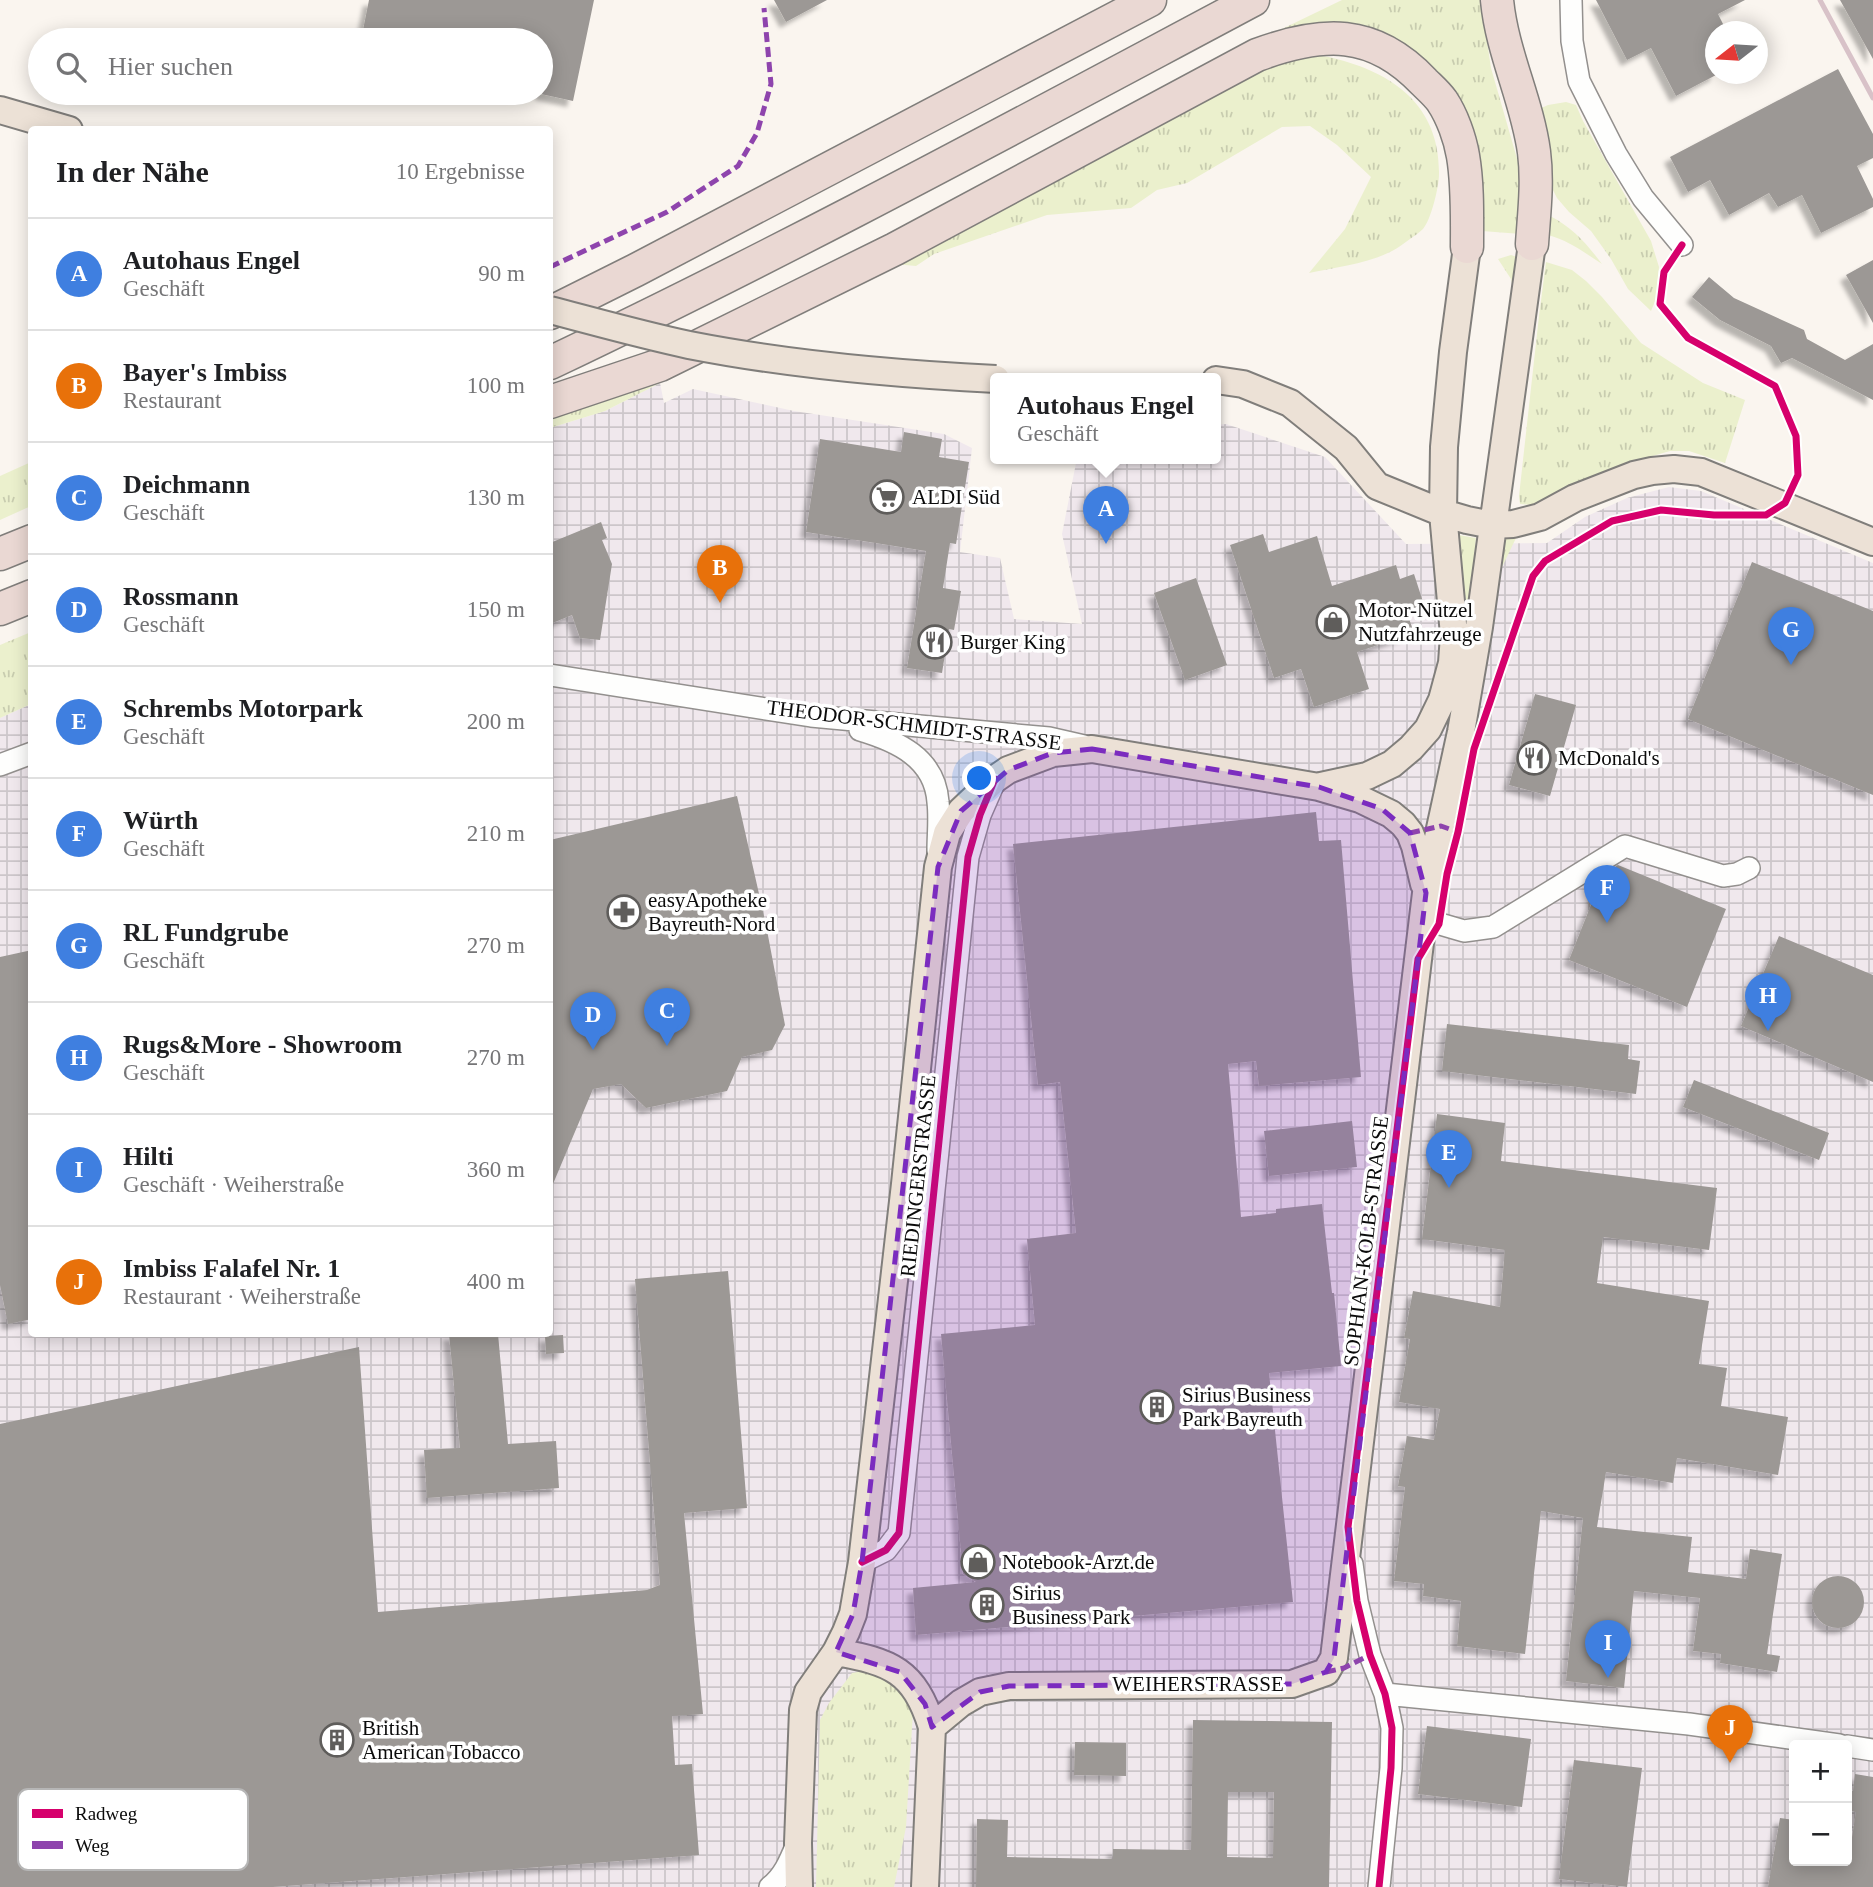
<!DOCTYPE html>
<html lang="de">
<meta charset="utf-8">
<style>
:root{--surface:#fff;--page:#f2f2f2;--text:#202124;--muted:#757577;--line:#e0e0e0;--accent:#111827}
body{margin:0;font-family:Georgia,serif;background:var(--page);color:var(--text)}
.controls{position:absolute;right:21px;bottom:21px;display:grid;overflow:hidden;border-radius:7px;box-shadow:0 4px 18px #0003}
.controls button{width:63px;height:63px;display:grid;place-items:center;padding:0;border:0;border-bottom:2px solid var(--line);background:var(--surface);color:var(--text);font:35px sans-serif}
.compass{position:absolute;left:1705px;top:21px;width:63px;height:63px;border-radius:50%;background:var(--surface);box-shadow:0 4px 18px #0003;rotate:253deg}
.you{position:absolute;left:980px;top:779px;width:24px;height:24px;margin:-18px;border:5px solid #fff;border-radius:50%;background:#1a73e8;box-shadow:0 0 0 10px #1a73e833}
.badge{display:grid;place-items:center;width:46px;height:46px;border-radius:50%;background:var(--accent);color:#fff;font-size:23px;font-weight:700}
.pin{position:absolute;translate:-50% -58px;filter:drop-shadow(0 2px 4px #0008)}
.pin::after{content:'';position:absolute;top:37px;width:24px;height:21px;background:inherit;clip-path:polygon(0 0,100% 0,50% 100%)}
.popup{position:absolute;left:990px;top:373px;width:231px;height:91px;box-sizing:border-box;display:grid;place-content:center;border-radius:7px;background:var(--surface);filter:drop-shadow(0 2px 5px #0005);font-size:23px;white-space:nowrap;color:var(--muted)}
.popup b{font-size:26px;color:var(--text)}
.popup::after{content:'';position:absolute;left:50%;top:100%;margin-left:-14px;border:14px solid transparent;border-top-color:var(--surface)}
.list{margin:0;padding:0;list-style:none}
h2{display:flex;justify-content:space-between;align-items:center;height:91px;margin:0;padding:0 28px;font-size:30px}
h2 small{font-size:23px;font-weight:400;color:var(--muted)}
.list li{display:grid;grid-template-columns:46px 1fr auto;gap:21px;align-items:center;box-sizing:border-box;height:112px;padding:0 28px;border-top:2px solid var(--line)}
.list b{display:block;font-size:26px;white-space:nowrap}
.list p{margin:0;font-size:23px;white-space:nowrap;color:var(--muted)}
.list em{font-size:23px;font-style:normal;color:var(--muted)}
.icon{flex:none;width:38px;height:38px;fill:none;stroke:currentColor;stroke-width:2;stroke-linecap:round;stroke-linejoin:round}
.map{position:relative;flex:none;width:1873px;height:1887px;overflow:hidden}
.search{position:absolute;background:var(--surface);box-shadow:0 4px 18px #0003;left:28px;top:28px;width:525px;height:77px;display:flex;align-items:center;gap:18px;box-sizing:border-box;padding:0 24px;border-radius:38px;color:var(--muted);font-size:26px}
.panel{position:absolute;background:var(--surface);box-shadow:0 4px 18px #0003;left:28px;top:126px;width:525px;height:1211px;border-radius:7px}
.map>svg:first-child{display:block}
.industrial{fill:url(#industrial-grid);fill-rule:evenodd}
.grass{fill:url(#grass-tufts)}
.building{fill:#9c9895;fill-rule:evenodd;filter:url(#shadow)}
.lines{fill:none;stroke-linecap:round;stroke-linejoin:round}
.minor-casing{stroke:#93908e;stroke-width:24}
.major-casing{stroke:#807e7b;stroke-width:30}
.highway-casing{stroke:#807e7b;stroke-width:35}
.minor{stroke:#fefefd;stroke-width:21}
.major{stroke:#ece1d6;stroke-width:26}
.highway{stroke:#ead8d3;stroke-width:32}
.rail{stroke:#d8c2c8;stroke-width:5}
.major-bridge-casing{stroke:#807e7b;stroke-width:30;stroke-linecap:butt}
.major-bridge{stroke:#ece1d6;stroke-width:26}
.quiet{stroke:#8e44ad;stroke-width:5;stroke-dasharray:10 5;stroke-linecap:butt}
.cycleway-casing{stroke:#fff;stroke-width:11}
.cycleway{stroke:#d6006c;stroke-width:7}
.marked{fill:#7b2cbf;fill-opacity:0.2;stroke:#7b2cbf;stroke-width:5;stroke-dasharray:14 9;stroke-linejoin:round}
.labels{text-anchor:middle;stroke-width:7;stroke-linejoin:round;paint-order:stroke}
.poi-label{font-size:21px;fill:#0b0b0b;stroke:#fff;text-anchor:start}
.street-label{font-size:21px;fill:#0b0b0b;stroke:#fff}
.key{fill:#fff;stroke:#b6b6b6;stroke-width:2}
.key-label{font-size:19px;fill:#0b0b0b}
</style>
<div class="map">
<svg width="1873" height="1887" viewBox="0 0 1873 1887">
<defs>
<pattern id="industrial-grid" width="8" height="8" patternUnits="userSpaceOnUse" patternTransform="scale(1.75)"><rect width="8" height="8" fill="#f0e8ed"/><path d="M0 4h8M4 0v8" fill="none" stroke="#ccc6ca"/></pattern>
<pattern id="grass-tufts" width="24" height="20" patternUnits="userSpaceOnUse" patternTransform="scale(1.75)"><rect width="24" height="20" fill="#ebf0cd"/><path d="M3 7l-1-3M5 7V3M7 7l1-3M15 17l-1-3M17 17v-4M19 17l1-3" fill="none" stroke="#c8ccaf"/></pattern>
<filter id="shadow"><feDropShadow dx="-6" dy="6" stdDeviation="2" flood-color="#0004"/></filter>
</defs>
<rect width="100%" height="100%" fill="#faf5ef"/>
<path class="industrial" d="M660,383L664,403L693,389L794,411L944,434L972,448L960,552L1000,558L1014,619L1082,624L1062,534L1077,458H1216V425L1226,424L1325,457L1406,544L1547,543L1585,517L1627,498L1669,487L1701,491L1873,563V1887H0V718L31,704L32,1334H550V428L605,411ZM1794,1745H1847V1861H1794Z"/>
<path class="grass" d="M1342,0H1483L1485,28L1491,68L1522,176L1521,234L1482,231C1482,204 1485,176 1479,150C1473,117 1452,84 1426,63C1417,55 1405,49 1395,42L1203,67Z
M1296,54C1308,55 1322,55 1333,58C1394,73 1440,106 1439,174C1439,187 1431,220 1423,229C1419,233 1414,236 1410,239C1404,243 1398,248 1392,251C1370,263 1333,268 1309,273L1345,229L1371,177L1337,145L1310,126L1282,127L1187,183L1157,190L1131,208L1047,215L934,254L916,266L883,263L1249,73Z
M1566,102L1576,105L1583,121L1651,241L1659,267L1656,299L1651,311L1628,289L1611,259L1591,231L1569,212L1557,198L1550,184L1537,110L1548,105Z
M1550,216C1572,227 1587,244 1602,264C1585,253 1568,240 1548,235Z
M1511,255L1520,258L1516,301L1511,279L1498,259Z
M1546,262L1572,270L1586,281L1602,297L1641,343L1703,383L1745,400L1725,463L1689,451H1670L1618,466L1542,502L1532,505L1520,504L1519,496L1539,316Z
M661,375L660,383L605,411L550,428V414Z
M31,462V506L0,520V476Z
M1458,535L1476,538L1468,620Z
M1499,537L1516,538L1495,582Z
M31,632V704L0,718V645Z
M875,1669L898,1676L913,1711L906,1827L894,1887H816L820,1720L829,1703L852,1673Z"/>
<path class="building" d="M369,0H594L573,101L541,94V40H361Z
M774,0H827L786,22Z
M1596,0H1745L1718,14L1727,32H1716V75L1676,96L1651,48L1627,60Z
M1840,0H1873V59Z
M1838,69L1873,134V158L1857,166L1873,199V207L1821,233L1802,195L1778,207L1769,193L1729,215L1710,180L1688,192L1670,157Z
M1873,260V323L1846,275Z
M1709,277L1734,298L1804,330L1807,339L1845,360L1873,344V400L1792,358L1781,363L1771,346L1720,320L1692,297Z
M904,432L942,439L939,457L969,462L956,544L950,543L943,588L961,591L954,630L949,629L942,673L907,668L926,551L806,532L820,439L901,452Z
M601,522L607,538L602,540L612,564L600,640L580,638L572,615L550,624V543Z
M1263,534L1269,552L1317,536L1332,586L1396,565L1400,579L1414,574L1424,605L1406,610L1414,633L1357,652L1369,689L1314,707L1301,669L1274,678L1230,545Z
M1752,562L1873,611V795L1688,719Z
M1196,578L1227,665L1185,680L1154,593Z
M1535,694L1576,705L1550,796L1509,785Z
M737,796L766,925L785,1025L772,1050L742,1057L727,1091L646,1108L621,1084L593,1089L550,1191V840Z
M1316,812L1319,841L1341,840L1361,1077L1259,1086L1256,1061L1228,1064L1241,1217L1276,1213V1209L1322,1204L1332,1293H1334L1341,1366L1269,1373L1293,1602L916,1635L913,1588L976,1582L963,1574L941,1334L1035,1325L1027,1239L1076,1233L1060,1082L1038,1085L1013,844Z
M1618,865L1726,909L1687,1007L1569,960L1603,875Z
M1779,936L1873,975V1082L1741,1026Z
M32,950V1319L8,1324L0,1285V957Z
M1447,1024L1629,1045L1628,1059L1640,1061L1636,1094L1442,1071Z
M1694,1080L1829,1133L1819,1160L1683,1107Z
M1437,1114L1505,1123L1501,1161L1717,1188L1709,1250L1603,1237L1597,1283L1709,1301L1699,1364L1727,1368L1721,1406L1788,1417L1778,1475L1677,1458L1673,1483L1606,1472L1597,1527L1692,1537L1688,1572L1746,1579L1750,1549L1782,1554L1767,1654L1780,1656L1777,1672L1720,1663L1721,1654L1693,1651L1700,1598L1634,1591L1624,1688L1566,1681L1583,1518L1541,1511L1525,1654L1457,1646L1461,1601L1423,1596L1424,1584L1394,1581L1405,1487L1398,1486L1407,1436L1434,1440L1440,1409L1399,1402L1410,1339L1404,1338L1413,1291L1500,1307L1505,1250L1422,1239Z
M1352,1121L1357,1167L1269,1176L1264,1131Z
M728,1271L747,1508L684,1513L703,1714L672,1716L675,1765L692,1764L699,1855L272,1887H0V1424L359,1347L378,1612L647,1590L660,1585L635,1279Z
M449,1334H498L508,1444L556,1441L559,1488L427,1498L424,1450L460,1448Z
M563,1335L564,1353L546,1354L545,1336Z
M1812 1602a26 26 0 1 1 52 0a26 26 0 1 1-52 0Z
M1193,1720L1332,1722L1329,1887H976L977,1819L1008,1820L1007,1857L1113,1859V1849L1191,1850ZM1228,1792H1274L1273,1858L1227,1857Z
M1427,1726L1531,1739L1522,1807L1418,1794Z
M1075,1742L1126,1743V1776L1074,1775Z
M1574,1760L1642,1768L1627,1887L1559,1879Z
M1855,1774L1873,1777V1887H1768L1780,1818L1794,1820V1861H1847V1850H1850L1856,1812L1847,1810V1790L1853,1791Z"/>
<g class="lines">
<defs>
<path id="minor" d="M1571,0L1572,41L1579,81L1616,154L1643,198L1682,245
M550,675L811,716L1049,738L1084,746
M860,730C897,741 935,758 938,802C940,818 938,835 938,851
M0,765L32,753
M1423,919L1464,931L1493,927L1625,846L1723,876L1737,874L1749,868
M862,1562L886,1550L899,1533L968,857L980,815L994,783
M1352,1564L1357,1601L1370,1655L1385,1694L1392,1728L1391,1768L1379,1887
M1385,1694L1689,1724L1839,1745
M1847,1746L1873,1750
M770,1887C784,1876 790,1861 797,1844"/>
<path id="major" d="M0,110L69,130
M1216,380L1243,384L1290,403L1346,448L1377,486L1443,513L1467,520L1492,525L1513,524L1540,517L1575,498L1634,475L1652,471L1674,469L1701,472L1873,542
M1321,786L1367,776L1392,764L1411,748L1428,729L1442,700L1452,663L1454,635L1443,513L1444,447L1453,352L1467,247
M836,1652C891,1662 914,1670 932,1727L925,1887
M932,1727L961,1703L980,1692L1009,1686L1292,1684L1326,1672L1334,1658L1426,893L1461,732L1479,627L1532,244
M799,1887L798,1843L803,1710L808,1692L836,1652L846,1632L853,1614L862,1562L905,1184L938,867L947,833L961,811L995,779L1008,770L1053,753L1092,749L1319,787L1360,799L1391,814L1403,824L1410,833L1415,846L1424,884"/>
<path id="highway" d="M1497,0C1502,53 1527,100 1534,152C1538,183 1534,214 1532,244
M550,313L636,270L1150,0
M550,363C788,250 1020,124 1253,0
M550,402L660,365L895,249L1257,55C1322,31 1373,28 1424,82C1430,88 1437,94 1442,101C1452,116 1460,138 1463,156C1468,185 1467,217 1467,247
M0,554L32,541
M0,609L32,596"/>
</defs>
<use href="#minor" class="minor-casing"/>
<use href="#major" class="major-casing"/>
<use href="#highway" class="highway-casing"/>
<use href="#minor" class="minor"/>
<use href="#major" class="major"/>
<use href="#highway" class="highway"/>
<path class="rail" d="M1820,0L1873,98"/>
<defs>
<path id="major-bridge" d="M550,310C596,322 642,335 689,345C791,365 892,374 996,379"/>
</defs>
<use href="#major-bridge" class="major-bridge-casing"/>
<use href="#major-bridge" class="major-bridge"/>
<path class="quiet" d="M550,267L667,212L738,166L757,133L771,84L764,8
M1410,833L1441,826L1458,832
M1326,1672L1344,1668L1370,1655"/>
<defs>
<path id="cycleway" d="M862,1562L886,1550L899,1533L968,857L980,815L995,779
M1379,1887L1391,1768L1392,1728L1385,1694L1370,1655L1357,1601L1348,1527L1418,959L1439,924L1447,874L1458,832L1474,749L1533,576L1545,561L1612,521L1661,510L1714,515H1766L1785,503L1798,475L1796,436L1775,386L1688,338L1660,304L1664,272L1682,245"/>
</defs>
<use href="#cycleway" class="cycleway-casing"/>
<use href="#cycleway" class="cycleway"/>
</g>
<path class="marked" d="M1092,749L1319,787L1382,809L1410,833L1426,893L1334,1658L1326,1672L1292,1684L1009,1686L980,1692L932,1727L925,1704L900,1672L836,1652L853,1614L862,1562L938,867L961,811L1008,770L1053,753Z"/>
<defs>
<symbol id="supermarket-ring" viewBox="-11 -11 22 22"><circle r="9.5" fill="#fff" stroke="#5f5d5b" stroke-width="1.5"/><path d="M-6-5.5h2.5l.6 2H6L4.5 2H-2.5L-4.4-4H-6ZM-1.5 3.2a1.3 1.3 0 1 0 .1 0ZM3 3.2a1.3 1.3 0 1 0 .1 0Z" fill="#5f5d5b"/></symbol>
<symbol id="shop-ring" viewBox="-11 -11 22 22"><circle r="9.5" fill="#fff" stroke="#5f5d5b" stroke-width="1.5"/><path d="M-5-2.5h2.3a2.7 3.5 0 0 1 5.4 0H5L5.5 6h-11ZM-1.5-2.5h3a1.5 2.3 0 0 0-3 0Z" fill="#5f5d5b"/></symbol>
<symbol id="restaurant-ring" viewBox="-11 -11 22 22"><circle r="9.5" fill="#fff" stroke="#5f5d5b" stroke-width="1.5"/><path d="M-5-6h1v4h1v-4h1v4h1v-4h1v5L-1.5 .5V6h-2V.5L-5-1ZM5-6V6H3V1.5H1.5Q1.5-4 5-6Z" fill="#5f5d5b"/></symbol>
<symbol id="pharmacy-ring" viewBox="-11 -11 22 22"><circle r="9.5" fill="#fff" stroke="#5f5d5b" stroke-width="1.5"/><path d="M-2-6h4v4h4v4h-4v4h-4v-4h-4v-4h4Z" fill="#5f5d5b"/></symbol>
<symbol id="building-ring" viewBox="-11 -11 22 22"><circle r="9.5" fill="#fff" stroke="#5f5d5b" stroke-width="1.5"/><path d="M-4-6H4V6H1V3H-1V6H-4ZM-2.5-4.3h1.7v1.8h-1.7ZM.8-4.3h1.7v1.8H.8ZM-2.5-1h1.7V.8h-1.7ZM.8-1h1.7V.8H.8Z" fill="#5f5d5b"/></symbol>
</defs>
<g fill-rule="evenodd">
<use href="#supermarket-ring" x="868" y="478" width="38" height="38"/>
<use href="#shop-ring" x="1314" y="603" width="38" height="38"/>
<use href="#restaurant-ring" x="916" y="623" width="38" height="38"/>
<use href="#restaurant-ring" x="1515" y="739" width="38" height="38"/>
<use href="#pharmacy-ring" x="605" y="893" width="38" height="38"/>
<use href="#building-ring" x="1138" y="1388" width="38" height="38"/>
<use href="#shop-ring" x="959" y="1543" width="38" height="38"/>
<use href="#building-ring" x="968" y="1586" width="38" height="38"/>
<use href="#building-ring" x="318" y="1721" width="38" height="38"/>
</g>
<g class="labels">
<g class="poi-label">
<text x="912" y="504">ALDI Süd</text>
<text x="1358" y="617">Motor-Nützel<tspan x="1358" dy="24">Nutzfahrzeuge</tspan></text>
<text x="960" y="649">Burger King</text>
<text x="1558" y="765">McDonald's</text>
<text x="648" y="907">easyApotheke<tspan x="648" dy="24">Bayreuth-Nord</tspan></text>
<text x="1182" y="1402">Sirius Business<tspan x="1182" dy="24">Park Bayreuth</tspan></text>
<text x="1002" y="1569">Notebook-Arzt.de</text>
<text x="1012" y="1600">Sirius<tspan x="1012" dy="24">Business Park</tspan></text>
<text x="362" y="1735">British<tspan x="362" dy="24">American Tobacco</tspan></text>
</g>
<g class="street-label">
<text transform="translate(914 725) rotate(7)" y="7">THEODOR-SCHMIDT-STRASSE</text>
<text transform="translate(918 1176) rotate(-84)" y="7">RIEDINGERSTRASSE</text>
<text transform="translate(1366 1241) rotate(-83)" y="7">SOPHIAN-KOLB-STRASSE</text>
<text x="1198" y="1691">WEIHERSTRASSE</text>
</g>
</g>
<rect x="18" y="1789" width="230" height="81" rx="10" class="key"/>
<rect x="32" y="1809" width="31" height="9" fill="#d6006c"/>
<rect x="32" y="1841" width="31" height="8" fill="#8e44ad"/>
<g class="key-label">
<text x="75" y="1820">Radweg</text>
<text x="75" y="1852">Weg</text>
</g>
</svg>
<div class="controls">
<button>+</button>
<button>−</button>
</div>
<svg class="compass" viewBox="-18 -18 36 36"><path d="M0-13l5 13h-10z" fill="#e53935"/><path d="M0 13l5-13h-10z" fill="#757577"/></svg>
<div class="you"></div>
<div class="pin badge" style="left:1106px;top:544px;background:#3f7fe0">A</div>
<div class="popup"><b>Autohaus Engel</b>Geschäft</div>
<div class="pin badge" style="left:720px;top:603px;background:#e8710a">B</div>
<div class="pin badge" style="left:667px;top:1046px;background:#3f7fe0">C</div>
<div class="pin badge" style="left:593px;top:1050px;background:#3f7fe0">D</div>
<div class="pin badge" style="left:1449px;top:1188px;background:#3f7fe0">E</div>
<div class="pin badge" style="left:1607px;top:923px;background:#3f7fe0">F</div>
<div class="pin badge" style="left:1791px;top:665px;background:#3f7fe0">G</div>
<div class="pin badge" style="left:1768px;top:1031px;background:#3f7fe0">H</div>
<div class="pin badge" style="left:1608px;top:1678px;background:#3f7fe0">I</div>
<div class="pin badge" style="left:1730px;top:1763px;background:#e8710a">J</div>
<div class="search"><svg class="icon" aria-label="search" viewBox="0 0 24 24"><circle cx="10" cy="10" r="6"/><path d="M15 15l6 6"/></svg>Hier suchen</div>
<section class="panel">
<h2>In der Nähe<small>10 Ergebnisse</small></h2>
<ul class="list">
<li><span class="badge" style="background:#3f7fe0">A</span><div><b>Autohaus Engel</b><p>Geschäft</p></div><em>90 m</em></li>
<li><span class="badge" style="background:#e8710a">B</span><div><b>Bayer's Imbiss</b><p>Restaurant</p></div><em>100 m</em></li>
<li><span class="badge" style="background:#3f7fe0">C</span><div><b>Deichmann</b><p>Geschäft</p></div><em>130 m</em></li>
<li><span class="badge" style="background:#3f7fe0">D</span><div><b>Rossmann</b><p>Geschäft</p></div><em>150 m</em></li>
<li><span class="badge" style="background:#3f7fe0">E</span><div><b>Schrembs Motorpark</b><p>Geschäft</p></div><em>200 m</em></li>
<li><span class="badge" style="background:#3f7fe0">F</span><div><b>Würth</b><p>Geschäft</p></div><em>210 m</em></li>
<li><span class="badge" style="background:#3f7fe0">G</span><div><b>RL Fundgrube</b><p>Geschäft</p></div><em>270 m</em></li>
<li><span class="badge" style="background:#3f7fe0">H</span><div><b>Rugs&amp;More - Showroom</b><p>Geschäft</p></div><em>270 m</em></li>
<li><span class="badge" style="background:#3f7fe0">I</span><div><b>Hilti</b><p>Geschäft · Weiherstraße</p></div><em>360 m</em></li>
<li><span class="badge" style="background:#e8710a">J</span><div><b>Imbiss Falafel Nr. 1</b><p>Restaurant · Weiherstraße</p></div><em>400 m</em></li>
</ul>
</section>
</div>
